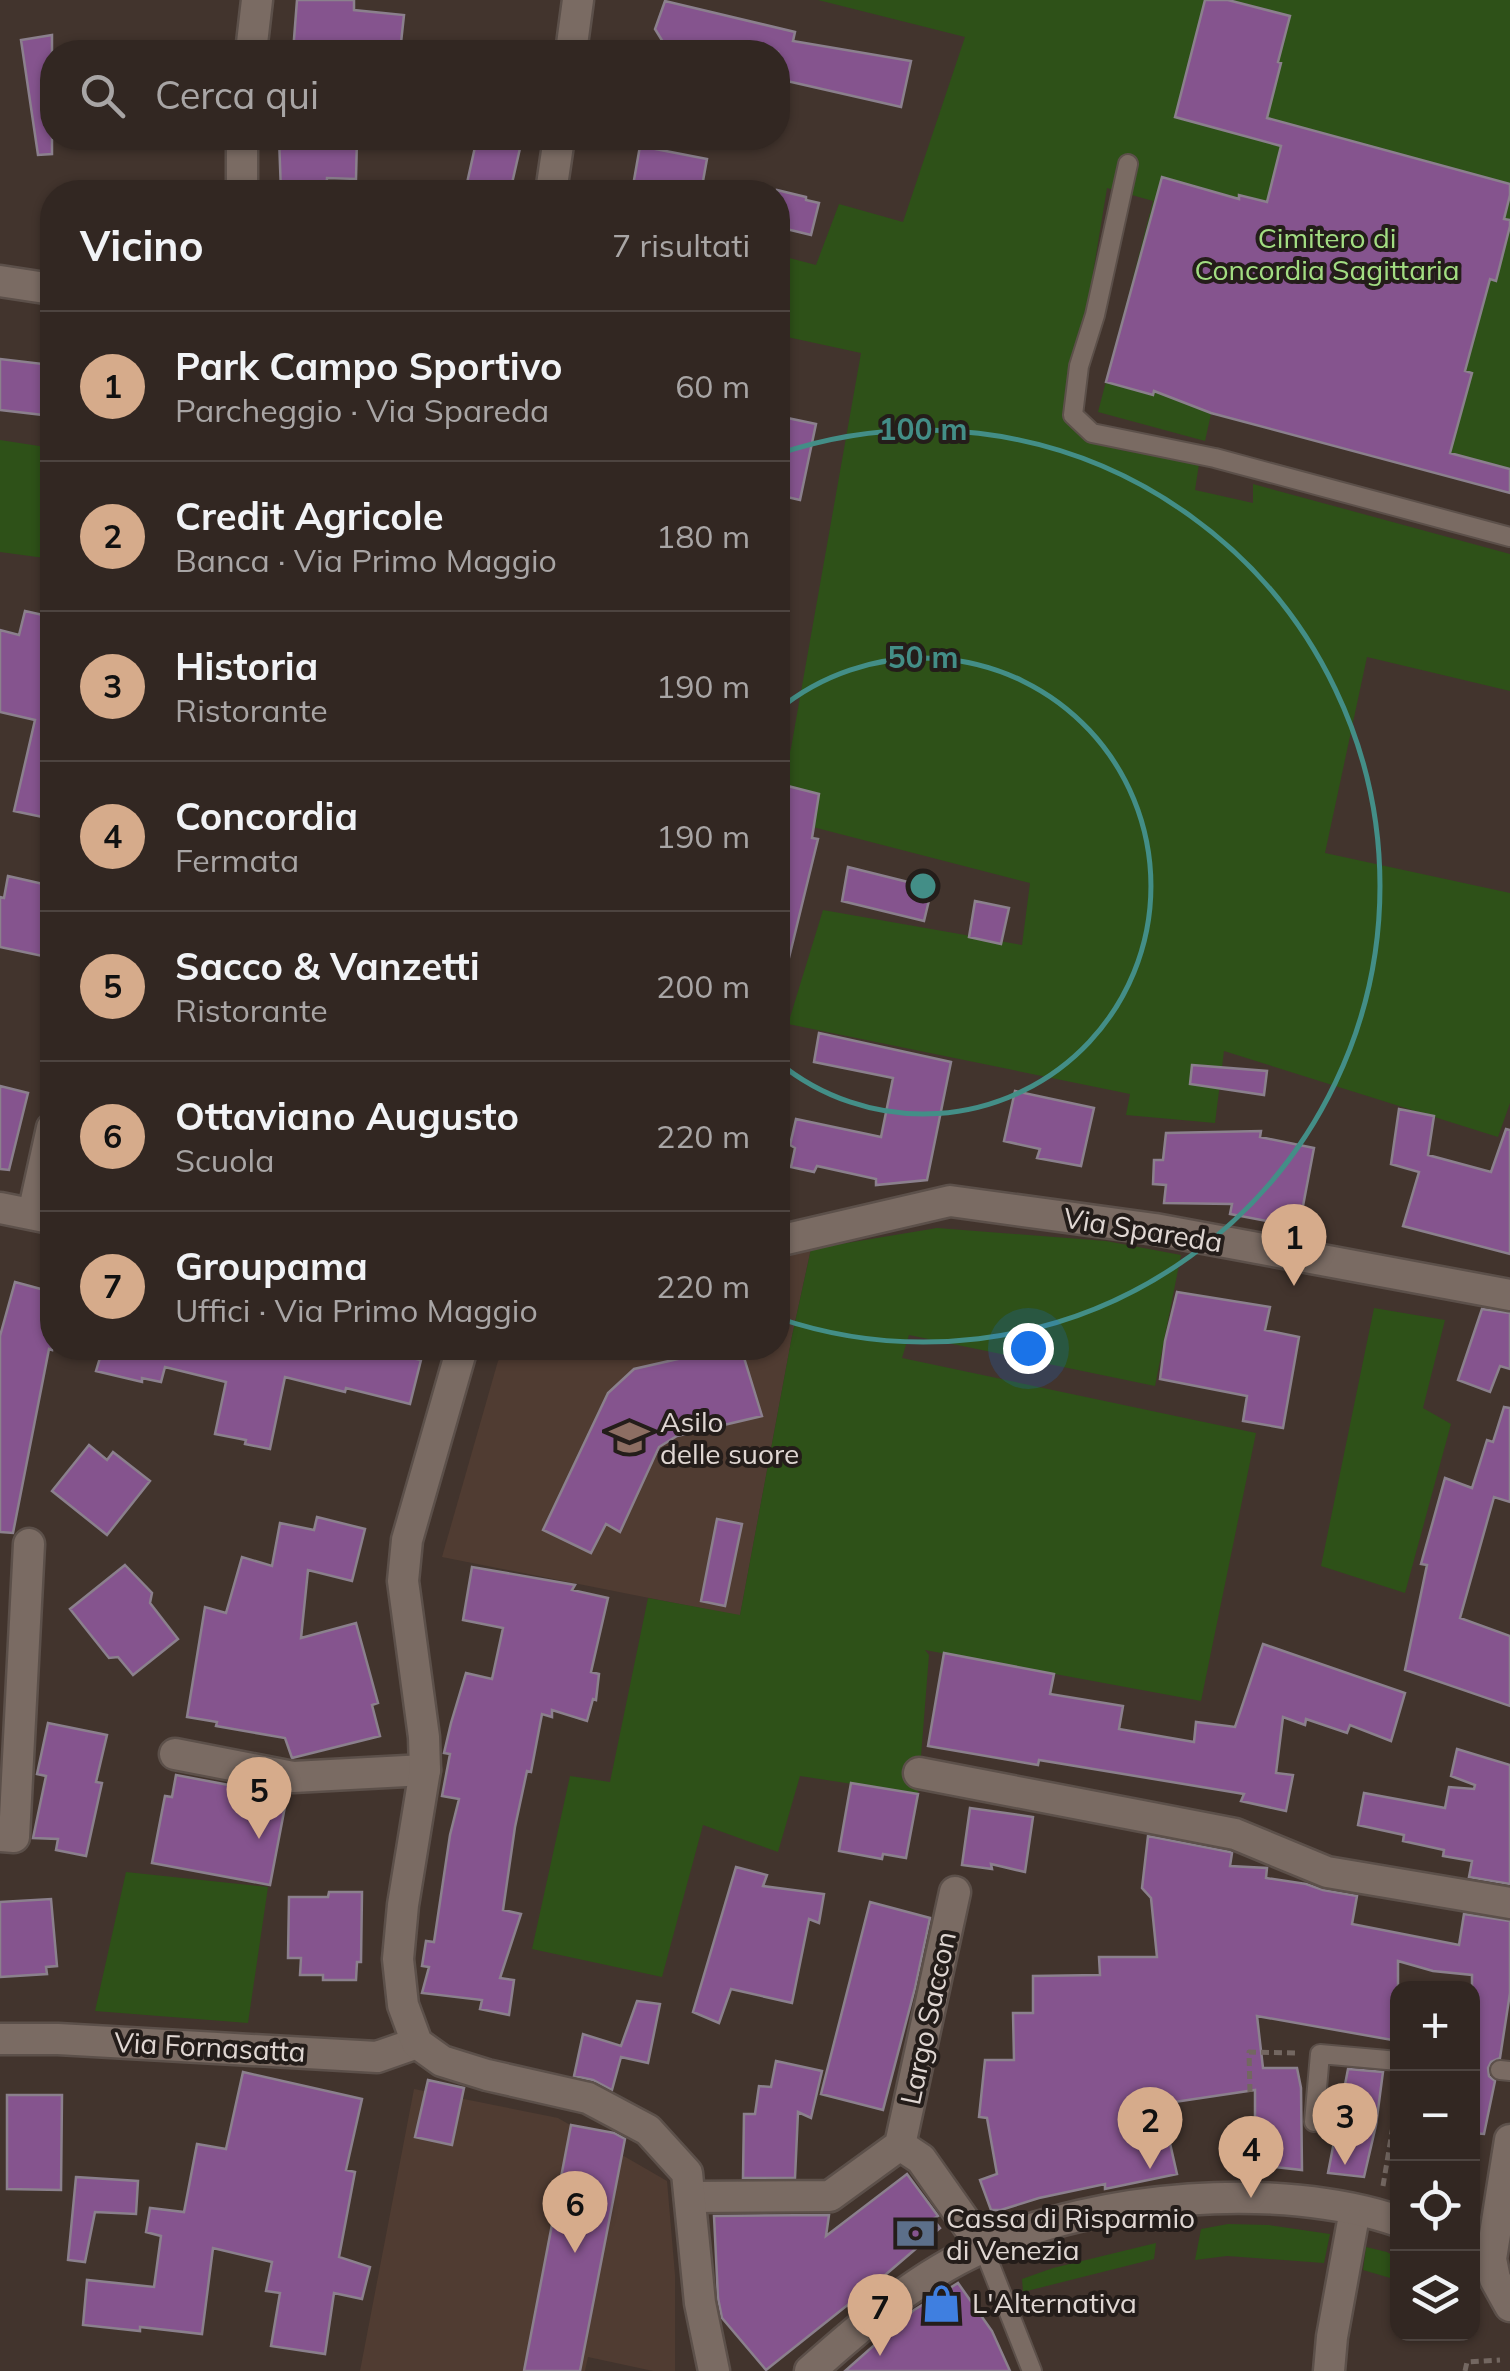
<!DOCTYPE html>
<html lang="it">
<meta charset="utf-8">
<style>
:root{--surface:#322722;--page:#3d332f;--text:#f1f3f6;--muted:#a8a5a5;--line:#4d4440;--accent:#d6ab8b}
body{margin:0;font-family:Mulish,sans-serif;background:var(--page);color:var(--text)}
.controls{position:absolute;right:30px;bottom:30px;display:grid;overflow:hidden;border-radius:20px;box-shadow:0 2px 8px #0004}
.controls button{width:90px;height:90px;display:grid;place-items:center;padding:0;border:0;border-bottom:2px solid var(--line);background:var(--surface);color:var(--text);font:50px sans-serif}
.you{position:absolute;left:1028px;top:1348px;width:35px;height:35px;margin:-25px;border:8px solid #fff;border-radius:50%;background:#1a73e8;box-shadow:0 0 0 15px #1a73e833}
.badge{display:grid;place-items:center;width:65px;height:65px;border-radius:50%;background:var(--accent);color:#111;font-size:32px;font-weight:700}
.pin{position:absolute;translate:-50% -82px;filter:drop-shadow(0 2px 5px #0008)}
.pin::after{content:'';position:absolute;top:52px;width:35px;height:30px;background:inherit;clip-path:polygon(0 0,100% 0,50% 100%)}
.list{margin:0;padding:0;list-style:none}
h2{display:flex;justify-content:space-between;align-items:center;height:130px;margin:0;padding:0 40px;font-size:42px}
h2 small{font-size:32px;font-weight:400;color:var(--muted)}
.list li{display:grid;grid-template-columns:65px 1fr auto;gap:30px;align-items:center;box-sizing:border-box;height:150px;padding:0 40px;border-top:2px solid var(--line)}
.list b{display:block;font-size:38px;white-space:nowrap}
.list p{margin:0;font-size:32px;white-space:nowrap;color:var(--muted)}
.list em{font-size:32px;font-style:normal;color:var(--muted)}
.icon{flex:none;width:55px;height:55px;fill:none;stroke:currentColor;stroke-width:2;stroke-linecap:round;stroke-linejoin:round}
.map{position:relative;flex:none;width:1510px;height:2371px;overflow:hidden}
.search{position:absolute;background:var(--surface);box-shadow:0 2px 8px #0004;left:40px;top:40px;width:750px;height:110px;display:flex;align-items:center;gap:25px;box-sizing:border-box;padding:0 35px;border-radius:40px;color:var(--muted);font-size:38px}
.panel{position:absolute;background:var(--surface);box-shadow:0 2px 8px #0004;left:40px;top:180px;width:750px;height:1180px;border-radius:40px}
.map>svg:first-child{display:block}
.built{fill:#503c32}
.green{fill:#2e5118}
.building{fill:#85548e;stroke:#8b808d;stroke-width:2.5}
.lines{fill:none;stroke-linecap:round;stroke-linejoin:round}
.lane-casing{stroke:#5c504a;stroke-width:22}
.street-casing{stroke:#5c504a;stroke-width:35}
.secondary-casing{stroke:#5c504a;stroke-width:35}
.path{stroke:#736761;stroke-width:5;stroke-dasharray:8 5;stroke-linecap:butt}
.lane{stroke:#7a6b63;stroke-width:18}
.street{stroke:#7a6b63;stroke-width:30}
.secondary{stroke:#7a6b63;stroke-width:30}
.ring{fill:none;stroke:#438e87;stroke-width:5}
.labels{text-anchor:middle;stroke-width:8;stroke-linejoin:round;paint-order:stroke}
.park-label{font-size:28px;fill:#a2dd82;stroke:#241d1a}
.street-label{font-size:28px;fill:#e0d7d3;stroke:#241d1a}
.poi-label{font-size:28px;fill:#e0d7d3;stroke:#241d1a;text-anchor:start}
.centre{fill:#438e87;stroke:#241d1a;stroke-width:5}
.ring-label{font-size:30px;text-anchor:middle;font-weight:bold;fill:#438e87;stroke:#241d1a;stroke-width:8;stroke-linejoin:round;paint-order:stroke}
</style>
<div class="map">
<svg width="1510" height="2371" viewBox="0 0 1510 2371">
<rect width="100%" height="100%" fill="#42342d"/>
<path class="built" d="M811,1249L792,1336L740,1616L442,1557L498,1361L510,1348H778V1258Z
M414,2089L558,2118L667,2181L675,2275V2371H653L588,2357L585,2371H360Z"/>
<path class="green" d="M818,0H1510V492L1211,414L1205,441L1098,412L1153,201L1107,188L1069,419L1084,438L1120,450L1199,464L1195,490L1253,503V484L1510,554V691L1367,657L1325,853L1510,893V1103L1498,1137L1224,1051L1215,1123L1126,1115L1130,1094L788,1024L823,910L1022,945L1030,883L778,818V796L791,748L861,353L778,335V255L816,265L839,204L903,222L965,37Z
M0,440L52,448V559L0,552Z
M937,1228L1106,1241L1181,1255L1155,1386L909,1335L902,1358L1256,1433L1201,1701L925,1650L929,1655L918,1794L800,1776L778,1852L703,1825L662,1977L532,1949L570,1776L610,1782L648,1598L740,1615L792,1336L811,1249Z
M1374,1308L1445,1320L1423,1408L1451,1424L1405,1593L1321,1566Z
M126,1872L268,1887L248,2023L95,2011Z
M1228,2224L1269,2225L1330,2234L1324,2263L1227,2256L1195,2260L1201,2229Z
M1156,2243L1154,2259L1023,2292L1022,2279L1053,2268Z
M1366,2247L1387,2252L1397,2258V2280L1363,2270Z"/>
<path class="building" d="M297,0H354V10L404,15L400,52L350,49V52H293Z
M1205,0H1228L1290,16L1278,62L1281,63L1267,118L1510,184V195L1504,219L1510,220V226L1496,281L1490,279L1465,371L1472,373L1450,453L1510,469V493L1211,413L1154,391L1153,395L1106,382L1162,177L1239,199V195L1267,202L1281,146L1175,117Z
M665,1L795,32L793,41L911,61L901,107L778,79V52H661L663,42L655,29Z
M52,35V154L38,155L21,40Z
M279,138H357L356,179L327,178L326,192H281Z
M477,138H489L521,144L510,192H465Z
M640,146L707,159L701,192H635L638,181L634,180Z
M777,190L806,197V200L819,203L811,235L778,227Z
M0,359L52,365V416L0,410Z
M778,416L816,424L800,500L778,495Z
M25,611L52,617V819L14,811L35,720L0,712V630L19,635Z
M784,785L819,794L812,838L818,839L787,966L778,965V806Z
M848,867L932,888L924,921L842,901Z
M8,876L52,886V958L0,947V897L4,898Z
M975,901L1009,908L1001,944L969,937Z
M819,1033L951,1062L927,1180L876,1185V1179L817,1166L814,1172L791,1167L795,1148L790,1145L796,1119L881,1137L893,1078L814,1062Z
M1192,1065L1267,1071L1264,1095L1190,1084Z
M0,1086L28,1093L9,1170L0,1169Z
M1015,1091L1094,1108L1081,1166L1037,1158L1040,1149L1004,1141Z
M1399,1109L1434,1116L1428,1155L1491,1172L1506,1129L1510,1130V1254L1403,1226L1419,1172L1391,1164Z
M1261,1131L1260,1137L1314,1148L1299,1227L1230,1214L1232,1204L1164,1203L1166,1185L1153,1184L1154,1160H1163L1166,1133Z
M15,1282L52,1292V1350L49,1349L13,1533L0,1532V1336Z
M1177,1292L1270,1307L1265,1330L1299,1337L1283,1428L1243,1421L1247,1396L1160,1379L1165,1341Z
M1482,1309L1510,1313V1369L1500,1366L1490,1392L1458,1380Z
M103,1348H370L421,1360L410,1404L346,1388L345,1392L285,1377L270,1449L245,1444L246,1440L215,1434L226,1382L165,1367L161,1382L142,1378V1382L96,1371Z
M726,1348H741L762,1416L677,1436L659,1447L620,1532L606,1524L591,1553L543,1530L608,1393L634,1369Z
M1504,1407L1510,1408V1502L1494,1497L1460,1618L1510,1636V1706L1405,1670L1427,1565L1421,1564L1445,1478L1472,1488L1487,1440L1493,1442Z
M89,1445L107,1460L113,1452L150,1481L107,1535L52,1491Z
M317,1517L365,1529L352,1581L308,1570L301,1638L356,1623L378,1703L372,1705L380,1736L292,1758L285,1738L216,1726L217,1722L187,1717L205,1607L226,1613L242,1557L272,1566L280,1523L314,1530Z
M717,1519L742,1524L725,1606L701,1601Z
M125,1565L152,1593L150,1603L178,1639L133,1675L118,1657L109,1658L70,1609Z
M472,1567L575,1585L572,1590L608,1598L591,1672L599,1674L596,1700L593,1699L587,1721L552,1710V1717L542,1714L531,1772L527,1771L515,1827L503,1910L521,1914L500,1978L514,1980L509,2015L480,2009L482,2000L422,1993L429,1967L422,1966L426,1941L434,1942L450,1835L459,1799L442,1796L450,1754L444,1753L451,1723L466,1673L492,1679L503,1628L463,1620Z
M1263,1644L1405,1693L1391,1741L1350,1725L1347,1733L1306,1719L1305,1725L1283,1717L1276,1773L1293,1775L1286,1811L1241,1801L1244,1794L1039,1760L1038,1765L928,1746L944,1653L1054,1674L1050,1694L1123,1706L1119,1729L1194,1742L1196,1722L1235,1727Z
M48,1723L107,1735L96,1782L102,1783L86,1856L56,1850L58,1839L33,1838L46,1776L37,1774Z
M1457,1749L1510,1765V1884L1469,1877L1472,1861L1443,1856L1444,1850L1403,1841L1404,1835L1358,1825L1364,1793L1445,1808L1449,1787L1474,1789L1475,1785L1451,1776Z
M176,1775L287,1796L270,1885L152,1863L165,1796L172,1797Z
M851,1783L918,1794L906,1858L883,1854L882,1859L839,1851Z
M970,1808L1033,1817L1025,1872L991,1864L992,1869L962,1865Z
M1148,1836L1230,1852L1232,1853L1230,1866L1267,1868L1266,1878L1306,1884L1323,1890L1357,1896L1352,1924L1459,1945L1464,1914L1510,1921V1993L1500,2058L1491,2062L1488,2068L1489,2076L1495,2081L1484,2134L1472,2133V1975L1433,1971L1398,1961V2041L1257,2016L1263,2068H1297L1301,2088L1302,2170L1255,2165V2090L1161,2104L1177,2174L1105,2189V2184L1039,2198L1001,2210H991L980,2180L997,2174L987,2118L979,2117L985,2060H1014L1013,2013H1033V1976L1100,1975L1099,1957H1157L1151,1898L1142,1888Z
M736,1867L767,1875L763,1886L824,1894L819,1923L809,1919L792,2003L731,1989L719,2023L693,2012Z
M329,1892H362L361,1962H357L356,1980H323V1975H300L301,1958H288L289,1897H328Z
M51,1899L57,1966L46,1967L47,1974L0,1977V1902Z
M870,1902L930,1918L915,1988L883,2110L821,2094Z
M637,2001L660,2004L648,2063L621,2057L612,2090L593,2080L574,2076L583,2034L621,2046Z
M776,2061L822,2071L811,2118L798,2112L795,2178H743L744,2114H755L759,2086L771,2087Z
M1348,2069L1383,2072L1376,2125L1364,2177L1328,2173Z
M243,2072L362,2099L346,2170L355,2172L339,2257L370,2267L362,2299L334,2293L325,2354L271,2346L280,2293L266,2291L272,2262L213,2248L202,2334L140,2327V2331L83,2325L87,2280L154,2287L161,2236L146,2232L150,2208L184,2212L197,2144L226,2149Z
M428,2080L464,2088L452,2145L415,2137Z
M7,2095H62L61,2190L7,2189Z
M571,2125L614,2133L625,2139L580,2371H524Z
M907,2174L938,2216L933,2219L940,2228L884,2276L766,2370L722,2318L718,2298L714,2216L829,2215L826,2236Z
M76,2177L138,2181L136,2214L95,2212L85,2262L68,2260Z
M958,2283L992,2331L1010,2371H845L914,2310Z"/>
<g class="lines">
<defs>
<path id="lane" d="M1128,164L1095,315L1079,366L1073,415L1092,433L1215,458L1510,537
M1500,2070L1510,2071
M1314,2122L1320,2054L1398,2061
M983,2247L1032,2371"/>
<path id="street" d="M251,52L257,0
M571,52L578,0
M242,192V138
M551,192L559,138
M0,281L52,289
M0,1208L50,1218
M33,1214L52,1128
M175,1754L293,1777L425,1770
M919,1773L1235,1834L1327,1872L1510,1903
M0,1836L14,1837L29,1544
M0,2039H58L377,2057L417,2043
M900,2145L955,1892
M690,2197L830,2196L900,2145L921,2159L983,2247
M1329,2371L1332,2337L1355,2210"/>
<path id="secondary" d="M778,1241L950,1201L1155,1229L1510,1295
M462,1348L407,1540L403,1581L424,1737L425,1770L403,1905L398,1959L403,2005L417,2043L442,2061L487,2075L588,2098L648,2130L687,2173L700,2303L714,2371
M1510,2140L1491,2259L1495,2279L1510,2306
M810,2371C863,2324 919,2275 984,2247C1099,2196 1278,2180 1398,2221"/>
</defs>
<use href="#lane" class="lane-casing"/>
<use href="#street" class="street-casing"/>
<use href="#secondary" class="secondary-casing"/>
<path class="path" d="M1250,2092L1249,2052L1297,2053
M1383,2186L1398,2096
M1465,2371L1467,2362L1500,2360"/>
<use href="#lane" class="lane"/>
<use href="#street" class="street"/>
<use href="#secondary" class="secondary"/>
</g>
<g class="ring">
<path d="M778 710A228 228 0 1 1 778 1062"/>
<path d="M778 454A456 456 0 1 1 778 1318"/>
</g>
<defs>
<symbol id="school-bare" viewBox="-9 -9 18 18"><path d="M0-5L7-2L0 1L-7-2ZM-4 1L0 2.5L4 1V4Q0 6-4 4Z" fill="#8d6e63" stroke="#241d1a" stroke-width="2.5" paint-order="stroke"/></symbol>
<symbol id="bank-bare" viewBox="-9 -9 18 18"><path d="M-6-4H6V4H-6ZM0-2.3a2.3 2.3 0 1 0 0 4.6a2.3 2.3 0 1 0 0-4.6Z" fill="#5c6f8a" stroke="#241d1a" stroke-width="2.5" paint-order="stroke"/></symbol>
<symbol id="shop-bare" viewBox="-9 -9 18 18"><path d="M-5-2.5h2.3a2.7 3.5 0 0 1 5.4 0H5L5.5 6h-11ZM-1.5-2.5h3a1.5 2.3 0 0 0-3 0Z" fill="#3f7fe0" stroke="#241d1a" stroke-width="2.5" paint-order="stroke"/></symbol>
</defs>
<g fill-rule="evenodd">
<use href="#school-bare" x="602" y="1410" width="55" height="55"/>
<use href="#bank-bare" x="888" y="2206" width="55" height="55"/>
<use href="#shop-bare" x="914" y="2276" width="55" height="55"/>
</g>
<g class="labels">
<g class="park-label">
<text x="1327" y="248">Cimitero di<tspan x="1327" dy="32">Concordia Sagittaria</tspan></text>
</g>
<g class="street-label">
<text transform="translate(1143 1230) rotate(9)" y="10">Via Spareda</text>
<text transform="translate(928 2018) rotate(-78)" y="10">Largo Saccon</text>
<text transform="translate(210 2047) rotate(3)" y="10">Via Fornasatta</text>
</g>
<g class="poi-label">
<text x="660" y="1432">Asilo<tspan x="660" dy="32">delle suore</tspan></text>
<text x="946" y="2228">Cassa di Risparmio<tspan x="946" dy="32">di Venezia</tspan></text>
<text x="972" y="2313">L'Alternativa</text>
</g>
</g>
<circle cx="923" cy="886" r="15" class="centre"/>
<g class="ring-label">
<text x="923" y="440">100 m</text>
<text x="923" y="668">50 m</text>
</g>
</svg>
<div class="controls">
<button>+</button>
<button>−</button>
<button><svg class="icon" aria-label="locate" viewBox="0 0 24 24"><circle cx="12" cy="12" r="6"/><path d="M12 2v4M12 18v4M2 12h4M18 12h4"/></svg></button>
<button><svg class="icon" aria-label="layers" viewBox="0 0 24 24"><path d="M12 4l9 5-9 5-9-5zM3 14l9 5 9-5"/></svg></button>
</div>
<div class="you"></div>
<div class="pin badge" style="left:1294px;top:1286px">1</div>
<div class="pin badge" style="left:1150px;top:2169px">2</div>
<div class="pin badge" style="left:1345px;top:2165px">3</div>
<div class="pin badge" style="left:1251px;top:2198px">4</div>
<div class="pin badge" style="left:259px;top:1839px">5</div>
<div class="pin badge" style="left:575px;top:2253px">6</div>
<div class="pin badge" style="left:880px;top:2356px">7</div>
<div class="search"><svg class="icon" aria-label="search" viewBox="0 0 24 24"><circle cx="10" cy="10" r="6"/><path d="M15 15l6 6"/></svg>Cerca qui</div>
<section class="panel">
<h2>Vicino<small>7 risultati</small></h2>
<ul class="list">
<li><span class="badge">1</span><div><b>Park Campo Sportivo</b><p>Parcheggio · Via Spareda</p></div><em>60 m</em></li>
<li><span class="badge">2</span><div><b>Credit Agricole</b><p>Banca · Via Primo Maggio</p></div><em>180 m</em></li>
<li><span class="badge">3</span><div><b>Historia</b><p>Ristorante</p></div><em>190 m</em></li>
<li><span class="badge">4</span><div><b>Concordia</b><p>Fermata</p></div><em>190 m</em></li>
<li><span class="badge">5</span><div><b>Sacco &amp; Vanzetti</b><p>Ristorante</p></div><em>200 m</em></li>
<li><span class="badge">6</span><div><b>Ottaviano Augusto</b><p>Scuola</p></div><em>220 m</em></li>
<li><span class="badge">7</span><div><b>Groupama</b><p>Uffici · Via Primo Maggio</p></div><em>220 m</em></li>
</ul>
</section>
</div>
